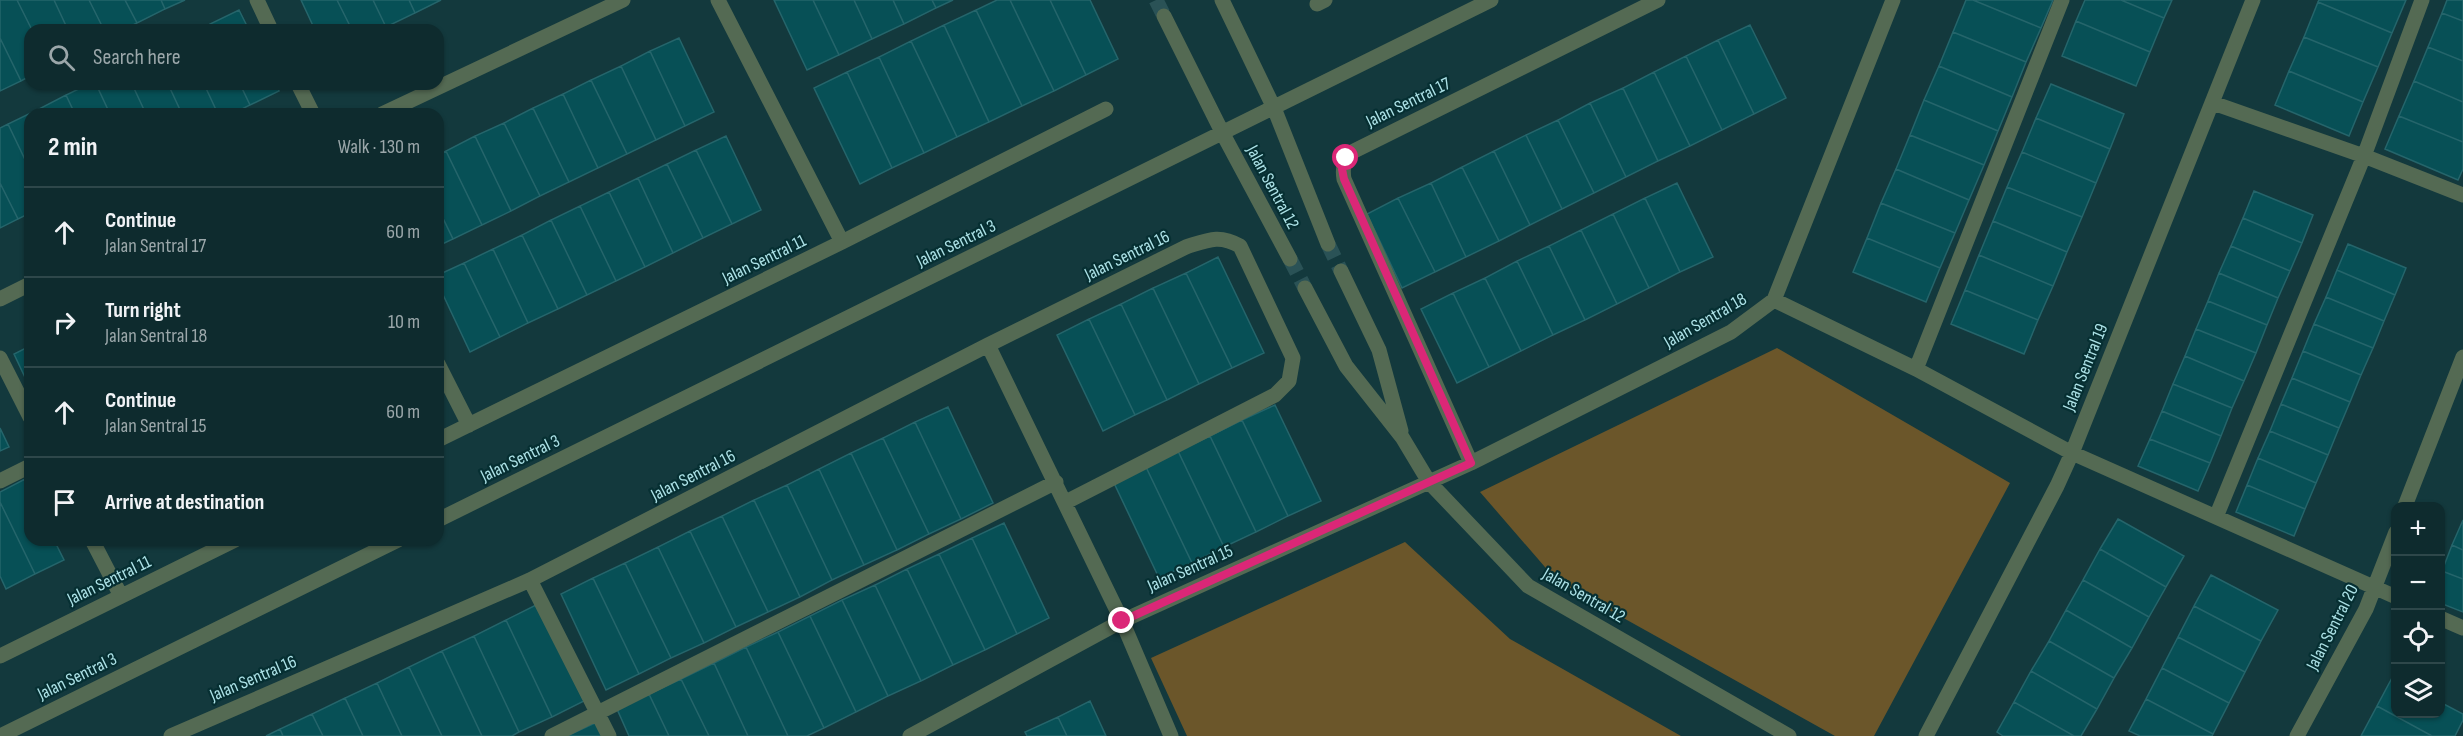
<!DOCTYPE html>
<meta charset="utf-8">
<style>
:root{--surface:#0e2b2e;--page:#1c373a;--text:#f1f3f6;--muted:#9ba7aa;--line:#2e474a}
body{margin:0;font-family:"Sofia Sans Condensed",sans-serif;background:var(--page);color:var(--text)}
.controls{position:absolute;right:18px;bottom:18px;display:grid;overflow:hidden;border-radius:12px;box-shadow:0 2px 4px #0004}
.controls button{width:54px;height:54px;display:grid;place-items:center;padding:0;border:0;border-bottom:2px solid var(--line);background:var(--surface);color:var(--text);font:30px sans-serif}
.stop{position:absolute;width:18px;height:18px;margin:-14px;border:4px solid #db2777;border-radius:50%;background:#fff}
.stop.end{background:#db2777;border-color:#fff;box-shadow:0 2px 6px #0008}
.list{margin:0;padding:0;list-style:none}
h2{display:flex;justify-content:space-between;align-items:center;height:78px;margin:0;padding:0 24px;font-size:26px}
h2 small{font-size:20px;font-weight:400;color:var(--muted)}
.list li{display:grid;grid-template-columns:39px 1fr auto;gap:18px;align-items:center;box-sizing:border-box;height:90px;padding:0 24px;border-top:2px solid var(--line)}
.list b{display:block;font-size:22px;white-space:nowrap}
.list p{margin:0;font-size:20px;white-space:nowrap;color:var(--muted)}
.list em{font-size:20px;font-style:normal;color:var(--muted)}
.icon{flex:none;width:33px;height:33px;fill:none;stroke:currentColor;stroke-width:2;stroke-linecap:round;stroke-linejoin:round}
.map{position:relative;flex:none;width:2463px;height:736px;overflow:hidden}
.search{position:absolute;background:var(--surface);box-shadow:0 2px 4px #0004;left:24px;top:24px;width:420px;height:66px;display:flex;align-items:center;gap:15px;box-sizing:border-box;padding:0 21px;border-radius:18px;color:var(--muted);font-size:22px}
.panel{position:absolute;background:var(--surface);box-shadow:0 2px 4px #0004;left:24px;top:108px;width:420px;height:438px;border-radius:18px}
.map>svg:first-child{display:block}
.green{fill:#6b562a}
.building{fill:#075056;stroke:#25656b;stroke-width:1.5}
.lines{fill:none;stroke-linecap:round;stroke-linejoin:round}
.minor-tunnel{stroke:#2a5256;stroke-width:15;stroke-dasharray:15 8;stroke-linecap:butt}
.minor{stroke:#546a53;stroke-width:15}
.route{stroke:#db2777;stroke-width:8}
.labels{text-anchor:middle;stroke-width:4.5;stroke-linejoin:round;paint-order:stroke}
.street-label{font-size:18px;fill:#ade2e7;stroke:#062f32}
</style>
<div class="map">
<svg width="2463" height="736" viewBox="0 0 2463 736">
<rect width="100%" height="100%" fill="#13393d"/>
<path class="green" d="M1777,348L2010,483L1874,736H1835L1557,581L1480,492Z
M1405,542L1510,639L1681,736H1187L1151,658Z"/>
<path class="building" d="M0,0H17L32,30H30V76L21,81L0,38Z
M17,0H54L68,30H32Z
M54,0H89L104,30H68Z
M89,0H125L137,23L123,30H104Z
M125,0H161L165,9L137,23Z
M161,0H185L165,9Z
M301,0H337L352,30H315Z
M337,0H373L386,27L379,30H352Z
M373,0H409L415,13L386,27Z
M409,0H441L415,13Z
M774,0H813L839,55L807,70Z
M813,0H854L872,39L839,55Z
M854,0H893L904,24L872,39Z
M893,0H932L936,8L904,24Z
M932,0H953L936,8Z
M997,0H1010L1054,91L1022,106L976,10Z
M1010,0H1050L1086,75L1054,91Z
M1050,0H1090L1118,59L1086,75Z
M1966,0H1973L2041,28L2026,62L1953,32Z
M1973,0H2053L2041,28Z
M2085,0H2121L2164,18L2150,52L2076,21Z
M2121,0H2172L2164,18Z
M2319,0H2406L2392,33L2318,2Z
M2447,0H2463V21L2442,13Z
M2318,2L2392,33L2378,67L2304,37Z
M239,10L249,30H213L210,24Z
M976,10L1022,106L989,122L944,25Z
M2442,13L2463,21V61L2428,47Z
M2076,21L2150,52L2136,86L2062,56Z
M944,25L989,122L957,137L911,41Z
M1750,25L1786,98L1754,114L1718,40Z
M1953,32L2026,62L2012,97L1939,66Z
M2304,37L2378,67L2363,102L2289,71Z
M0,38L21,81L0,91Z
M679,38L714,112L685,126L650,51Z
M1718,40L1754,114L1722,130L1686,56Z
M911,41L957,137L924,153L879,57Z
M2428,47L2463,61V102L2414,81Z
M650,51L685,126L656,140L621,66Z
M1686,56L1722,130L1690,146L1654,72Z
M879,57L924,153L892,168L847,72Z
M621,66L656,140L627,154L591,80Z
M1939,66L2012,97L1998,131L1924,100Z
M2289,71L2363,102L2349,136L2275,105Z
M847,72L892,168L860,184L814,88Z
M1654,72L1690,146L1658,161L1623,88Z
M591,80L627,154L598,168L563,94Z
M2414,81L2463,102V142L2399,116Z
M89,84H96L110,114H75L66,95Z
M96,84H132L146,114H110Z
M132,84H168L182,114H146Z
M168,84H204L218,114H182Z
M204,84H240L250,105L232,114H218Z
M240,84H275L279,91L250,105Z
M2051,84L2124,114L2110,149L2036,118Z
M1623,88L1658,161L1626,177L1590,103Z
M563,94L598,168L569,182L533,108Z
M66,95L75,114H39L37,110Z
M1924,100L1998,131L1984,165L1910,135Z
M1590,103L1626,177L1594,193L1558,120Z
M533,108L569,182L540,196L504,123Z
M37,110L39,114H30V170L8,124Z
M2399,116L2463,142V169L2458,180L2385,149Z
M2036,118L2110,149L2096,183L2022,152Z
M1558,120L1594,193L1562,209L1526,135Z
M504,123L540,196L511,211L475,136Z
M8,124L30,170V213L18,219L0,183V128Z
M1526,135L1562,209L1530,225L1494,151Z
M1910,135L1984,165L1969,200L1896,169Z
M475,136L511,211L482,225L446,151Z
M726,136L761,210L732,224L696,150Z
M696,150L732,224L703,238L667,164Z
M446,151L482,225L453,239L438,208V155Z
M1494,151L1530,225L1499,241L1462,167Z
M2022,152L2096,183L2082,217L2007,187Z
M667,164L703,238L673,253L638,178Z
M1462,167L1499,241L1466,257L1431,183Z
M1896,169L1969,200L1955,233L1881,203Z
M638,178L673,253L645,267L609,192Z
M0,183L18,219L0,228Z
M1431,183L1466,257L1435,272L1398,198Z
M1677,183L1713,257L1680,272L1645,198Z
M2007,187L2082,217L2067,252L1993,221Z
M2254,191L2313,215L2302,243L2243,218Z
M609,192L645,267L616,281L580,206Z
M1398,198L1435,272L1402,288L1367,214Z
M1645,198L1680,272L1649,288L1613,214Z
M1881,203L1955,233L1940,268L1867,238Z
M580,206L616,281L587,295L551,220Z
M438,208L453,239L438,246Z
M1613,214L1649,288L1617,304L1581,230Z
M2243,218L2302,243L2290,271L2231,246Z
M551,220L587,295L558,309L522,235Z
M1993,221L2067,252L2053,286L1979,255Z
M1581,230L1617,304L1585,320L1549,246Z
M522,235L558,309L528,323L493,249Z
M1867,238L1940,268L1926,302L1853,272Z
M2348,244L2406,268L2395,295L2337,270Z
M1549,246L1585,320L1553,335L1517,261Z
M2231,246L2290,271L2278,298L2219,273Z
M493,249L528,323L500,337L464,263Z
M1979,255L2053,286L2038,320L1965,290Z
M1218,257L1264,353L1232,368L1186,273Z
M1517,261L1553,335L1521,351L1485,278Z
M464,263L500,337L470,352L438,284V275Z
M2337,270L2395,295L2384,321L2326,297Z
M1186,273L1232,368L1199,384L1153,288Z
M2219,273L2278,298L2267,325L2208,301Z
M1485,278L1521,351L1489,367L1453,293Z
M1153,288L1199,384L1167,400L1121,304Z
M1965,290L2038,320L2024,354L1951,324Z
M1453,293L1489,367L1457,383L1421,309Z
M2326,297L2384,321L2373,348L2314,324Z
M2208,301L2267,325L2256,353L2196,329Z
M1121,304L1167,400L1135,415L1089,319Z
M1089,319L1135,415L1103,431L1057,335Z
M2314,324L2373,348L2361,375L2303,351Z
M2196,329L2256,353L2244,381L2185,356Z
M30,346V388L14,354Z
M2303,351L2361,375L2350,402L2292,378Z
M2185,356L2244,381L2232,408L2173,384Z
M2292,378L2350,402L2339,428L2281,404Z
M2173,384L2232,408L2221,436L2162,411Z
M2281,404L2339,428L2328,455L2270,431Z
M1275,405L1321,501L1288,516L1242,420Z
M948,407L993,503L961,519L915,422Z
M2162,411L2221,436L2210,463L2150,439Z
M1242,420L1288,516L1256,532L1210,436Z
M915,422L961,519L929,534L883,438Z
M0,428L9,447L0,451Z
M2270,431L2328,455L2316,483L2258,458Z
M1210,436L1256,532L1224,547L1178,451Z
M883,438L929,534L897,550L851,453Z
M2150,439L2210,463L2198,491L2138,466Z
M1178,451L1224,547L1192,563L1146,467Z
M851,453L897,550L864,565L819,469Z
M2258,458L2316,483L2305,509L2247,485Z
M1146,467L1192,563L1159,578L1114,483Z
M819,469L864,565L832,580L787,485Z
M25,479L30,490V540H54L64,560L35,574L0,502V492Z
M787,485L832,580L800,597L754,500Z
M2247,485L2305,509L2294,536L2236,512Z
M754,500L800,597L768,612L722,516Z
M0,502L35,574L6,589L0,576Z
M722,516L768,612L736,627L690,531Z
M2118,519L2184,556L2166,587L2100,549Z
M2463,520V550L2452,545Z
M1004,523L1049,618L1017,634L972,538Z
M690,531L736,627L704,643L658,547Z
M972,538L1017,634L985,650L939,554Z
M2452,545L2463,550V579L2442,571Z
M658,547L704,643L671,658L625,563Z
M2100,549L2166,587L2149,617L2083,580Z
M939,554L985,650L953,665L907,569Z
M625,563L671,658L639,674L593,578Z
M907,569L953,665L921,681L875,585Z
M2442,571L2463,579V612L2440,603Z
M2211,575L2278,610L2261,641L2194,606Z
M593,578L639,674L606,690L561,594Z
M2083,580L2149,617L2132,648L2066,610Z
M875,585L921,681L888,696L842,600Z
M842,600L888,696L856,712L810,616Z
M538,604L584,701L552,717L506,620Z
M2194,606L2261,641L2245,672L2178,637Z
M2066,610L2132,648L2114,678L2049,641Z
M810,616L856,712L824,728L778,632Z
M506,620L552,717L519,732L474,636Z
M778,632L824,728L807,736H788L746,647Z
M474,636L519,732L512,736H482L442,651Z
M2178,637L2245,672L2229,703L2162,668Z
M2049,641L2114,678L2097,709L2031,671Z
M746,647L788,736H748L714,663Z
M442,651L482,736H442L409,667Z
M714,663L748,736H709L681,679Z
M409,667L442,736H402L377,683Z
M2162,668L2229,703L2213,734L2146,699Z
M2031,671L2097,709L2081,736H2074L2014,702Z
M2393,676L2396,678V714H2440V702L2463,714V720L2455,736H2432L2377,706Z
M681,679L709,736H669L649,694Z
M377,683L402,736H363L345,698Z
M649,694L669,736H629L617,709Z
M345,698L363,736H323L312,714Z
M2146,699L2213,734L2212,736H2140L2129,731Z
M1090,701L1106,736H1067L1058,717Z
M2014,702L2074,736H2003L1997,732Z
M2377,706L2432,736H2361Z
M312,714L323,736H283L280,729Z
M1058,717L1067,736H1027L1025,732Z
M597,722L603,736H567Z
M280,729L283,736H266Z"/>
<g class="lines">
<path class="minor-tunnel" d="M1156,0L1164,16
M1328,244L1341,271
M1290,259L1305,288"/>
<path class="minor" d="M257,0L271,30
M718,0L842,242
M1222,0L1274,108L1328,244
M1317,4L1325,0
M1164,16L1223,134L1290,259
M298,84L313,114
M2213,103L2364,156L2463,195
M382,114L623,0
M1341,271L1379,350L1401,431
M1305,288L1346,366L1402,437L1429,482L1528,586L1789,736
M0,299L30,284
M1774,300L1916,369L2072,453L2396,597
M988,345L1122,621L1171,736
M0,358L30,417
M438,364L469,425
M1916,369L2062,0
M438,440L842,242L1106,109
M1471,463L1344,179C1342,167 1344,160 1354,151L1658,0
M0,481L30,466
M2405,506L2463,357
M2216,517L2364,156L2422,0
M438,520L1491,0
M92,540L121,596
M530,580L609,736
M2440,618L2463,628
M0,656L235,540
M0,736L398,540
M171,736L530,580L988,345L1186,247C1208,240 1219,234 1240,246L1293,358L1289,381L1275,395L1066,502
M552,736L1056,482
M910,736L1122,621L1471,463L1731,332L1774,300L1893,0
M1926,736L2057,486L2072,453L2253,0
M2297,736L2366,609L2396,532"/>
</g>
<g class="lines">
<path class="route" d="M1122,621L1471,463L1344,179L1342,169L1346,158"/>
</g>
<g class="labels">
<g class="street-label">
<text transform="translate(1408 102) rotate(-26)" y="6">Jalan Sentral 17</text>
<text transform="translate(1273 187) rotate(62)" y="6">Jalan Sentral 12</text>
<text transform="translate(956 243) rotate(-26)" y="6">Jalan Sentral 3</text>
<text transform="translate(1127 255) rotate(-26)" y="6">Jalan Sentral 16</text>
<text transform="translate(764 259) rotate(-26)" y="6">Jalan Sentral 11</text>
<text transform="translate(1705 320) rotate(-30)" y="6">Jalan Sentral 18</text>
<text transform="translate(2085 367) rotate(-68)" y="6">Jalan Sentral 19</text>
<text transform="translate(520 458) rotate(-26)" y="6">Jalan Sentral 3</text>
<text transform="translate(693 475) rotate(-27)" y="6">Jalan Sentral 16</text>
<text transform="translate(1190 568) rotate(-24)" y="6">Jalan Sentral 15</text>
<text transform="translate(109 580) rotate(-26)" y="6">Jalan Sentral 11</text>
<text transform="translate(1584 595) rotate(30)" y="6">Jalan Sentral 12</text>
<text transform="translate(2332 627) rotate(-63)" y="6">Jalan Sentral 20</text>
<text transform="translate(77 676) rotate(-26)" y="6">Jalan Sentral 3</text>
<text transform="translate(253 678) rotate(-23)" y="6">Jalan Sentral 16</text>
</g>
</g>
</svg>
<div class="controls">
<button>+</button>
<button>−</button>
<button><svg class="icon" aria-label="locate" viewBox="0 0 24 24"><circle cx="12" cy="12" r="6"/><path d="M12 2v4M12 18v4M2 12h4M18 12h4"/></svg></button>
<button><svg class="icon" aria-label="layers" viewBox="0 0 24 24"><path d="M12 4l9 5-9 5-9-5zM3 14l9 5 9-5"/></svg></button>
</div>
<div class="stop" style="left:1346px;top:158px"></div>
<div class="stop end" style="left:1122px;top:621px"></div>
<div class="search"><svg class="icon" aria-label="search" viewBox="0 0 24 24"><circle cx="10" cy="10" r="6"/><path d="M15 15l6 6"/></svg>Search here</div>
<section class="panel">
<h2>2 min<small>Walk · 130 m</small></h2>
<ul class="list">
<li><svg class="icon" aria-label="ahead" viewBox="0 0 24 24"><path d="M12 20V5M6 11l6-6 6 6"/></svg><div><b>Continue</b><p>Jalan Sentral 17</p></div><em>60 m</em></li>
<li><svg class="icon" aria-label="right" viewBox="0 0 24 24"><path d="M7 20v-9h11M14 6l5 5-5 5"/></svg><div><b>Turn right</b><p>Jalan Sentral 18</p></div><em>10 m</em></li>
<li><svg class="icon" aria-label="ahead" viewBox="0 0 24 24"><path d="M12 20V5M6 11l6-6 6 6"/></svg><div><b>Continue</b><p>Jalan Sentral 15</p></div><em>60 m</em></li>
<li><svg class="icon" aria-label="arrive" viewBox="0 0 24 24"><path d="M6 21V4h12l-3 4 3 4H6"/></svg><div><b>Arrive at destination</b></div></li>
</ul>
</section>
</div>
